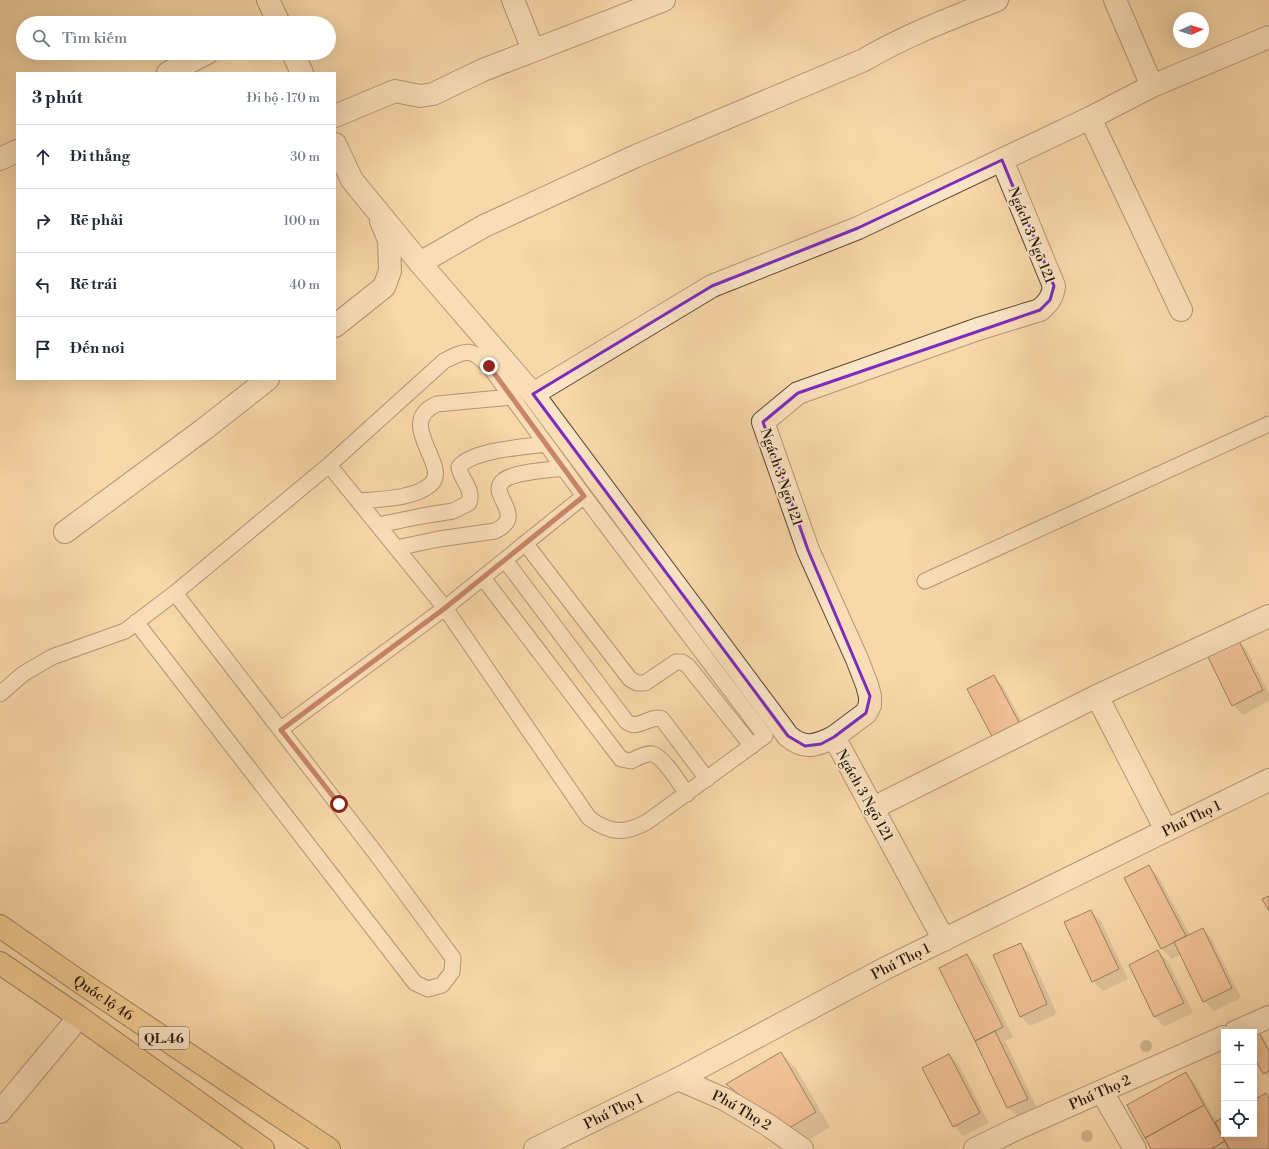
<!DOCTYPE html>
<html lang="vi">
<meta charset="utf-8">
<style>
:root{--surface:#fff;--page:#f6f6f7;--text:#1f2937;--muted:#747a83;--line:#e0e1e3}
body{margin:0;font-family:"Libre Bodoni",serif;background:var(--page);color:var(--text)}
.controls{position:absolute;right:12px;bottom:12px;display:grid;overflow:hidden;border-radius:0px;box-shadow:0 4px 16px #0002}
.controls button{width:36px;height:36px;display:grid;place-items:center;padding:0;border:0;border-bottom:1px solid var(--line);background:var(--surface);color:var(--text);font:20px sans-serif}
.compass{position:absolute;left:1173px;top:12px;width:36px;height:36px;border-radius:50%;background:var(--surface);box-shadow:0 4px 16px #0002;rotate:87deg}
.stop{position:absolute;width:12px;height:12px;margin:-9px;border:3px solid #8f2418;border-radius:50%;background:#fff}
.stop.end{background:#8f2418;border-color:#fff;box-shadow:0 1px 4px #0008}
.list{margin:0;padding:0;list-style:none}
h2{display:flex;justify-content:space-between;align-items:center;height:52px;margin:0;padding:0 16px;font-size:17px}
h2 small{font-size:13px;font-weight:400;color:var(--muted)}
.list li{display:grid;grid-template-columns:26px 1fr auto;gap:12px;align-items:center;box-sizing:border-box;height:64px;padding:0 16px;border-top:1px solid var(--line)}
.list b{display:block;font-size:15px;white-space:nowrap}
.list em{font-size:13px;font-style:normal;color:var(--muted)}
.icon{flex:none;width:22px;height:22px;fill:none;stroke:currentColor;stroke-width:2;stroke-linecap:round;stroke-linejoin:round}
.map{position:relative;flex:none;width:1269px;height:1149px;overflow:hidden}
.search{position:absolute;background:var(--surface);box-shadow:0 4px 16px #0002;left:16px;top:16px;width:320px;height:44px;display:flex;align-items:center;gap:10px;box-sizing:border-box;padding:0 14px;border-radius:22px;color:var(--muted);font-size:15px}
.panel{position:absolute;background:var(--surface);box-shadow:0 4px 16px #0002;left:16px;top:72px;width:320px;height:308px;border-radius:0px}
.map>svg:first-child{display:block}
.shadow{fill:#0003}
.building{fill:#e9a781;stroke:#281909}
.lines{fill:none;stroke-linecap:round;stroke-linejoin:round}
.lane-casing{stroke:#5c4831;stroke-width:17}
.street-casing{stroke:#5c4831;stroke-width:24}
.highway-casing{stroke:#281909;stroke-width:24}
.lane{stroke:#fae5c7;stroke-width:15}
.street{stroke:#fae5c7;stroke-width:22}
.highway{stroke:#ecbc74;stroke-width:22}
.tree{fill:#9d8a66}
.route{stroke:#8f2418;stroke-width:5}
.marked{fill:none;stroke:#7b2cbf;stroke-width:3;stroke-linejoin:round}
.labels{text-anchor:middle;stroke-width:4;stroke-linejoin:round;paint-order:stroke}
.shield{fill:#fae5c7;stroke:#675642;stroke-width:1}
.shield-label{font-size:13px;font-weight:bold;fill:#281909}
.street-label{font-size:14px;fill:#281909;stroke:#fae5c7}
</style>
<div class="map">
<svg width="1269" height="1149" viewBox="0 0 1269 1149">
<rect width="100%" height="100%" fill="#f8d7a9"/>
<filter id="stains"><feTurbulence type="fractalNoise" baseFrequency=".005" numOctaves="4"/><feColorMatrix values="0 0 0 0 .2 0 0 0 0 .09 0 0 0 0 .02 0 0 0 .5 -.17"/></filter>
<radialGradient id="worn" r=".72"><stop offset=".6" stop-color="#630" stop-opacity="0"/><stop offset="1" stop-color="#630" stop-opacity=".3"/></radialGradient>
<path class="shadow" d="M1236,639L1246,649L1269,693V701L1243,715L1233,705Z
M993,677L1003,686L1031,738L1006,751Z
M1148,866L1158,876L1190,935L1203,929L1212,939L1241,998L1214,1011L1204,1001L1181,954L1172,959L1162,949L1125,879Z
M1091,911L1101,921L1128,979L1103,991L1093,981Z
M1020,944L1030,954L1057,1014L1030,1026L1020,1016Z
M1158,952L1168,961L1193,1013L1164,1027L1155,1017L1130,965Z
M967,955L977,965L1013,1037L1005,1041L1037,1108L1018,1117L1008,1108L940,968Z
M1258,1032L1263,1037L1269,1048L1268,1078L1264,1073L1254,1055Z
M781,1054L796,1068L830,1127L800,1145L742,1099L728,1085Z
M949,1055L959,1065L989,1123L963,1136L954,1126Z
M1185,1074L1195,1083L1213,1116L1219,1121L1224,1118V1134H1254V1101L1266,1095L1269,1098V1149H1152Z"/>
<path class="building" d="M1237,637L1263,690L1232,706L1206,653Z
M994,675L1022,728L995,742L967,689Z
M1149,865L1186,936L1161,949L1124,878Z
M1269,896V911L1262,899Z
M1091,910L1119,969L1092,982L1064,922Z
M1203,928L1232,988L1203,1002L1174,942Z
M1021,943L1047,1004L1020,1017L993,955Z
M1158,950L1184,1003L1154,1017L1129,965Z
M967,954L1003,1027L975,1041L939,968Z
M995,1031L1028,1099L1007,1108L975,1041Z
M1258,1031L1269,1051V1071L1263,1074L1254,1057V1033Z
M781,1052L816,1112L784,1131L726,1084Z
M949,1054L980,1113L953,1127L922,1068Z
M1186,1072L1204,1105L1145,1138L1127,1105Z
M1266,1093L1269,1099V1149H1229L1215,1122L1224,1117V1134H1254V1100Z
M1204,1105L1225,1141L1211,1149H1151L1145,1138Z
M1225,1141L1229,1149H1211Z"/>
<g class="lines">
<defs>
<path id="lane" d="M359,501C381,499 413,499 430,485C453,467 393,423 437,404L511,397
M378,525L422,516L453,511L469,503C474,488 461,481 459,467C472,450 524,447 546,444
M525,543L630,679L637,683H645L676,662H682L688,666L752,746
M396,548L439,539L495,531C529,515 485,494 504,480C514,472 550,470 564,468
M505,560L626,721C637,732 650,714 662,719L707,779
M483,578L621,759L631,761C637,758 645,753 652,754C663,756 680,784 687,794
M925,581L1269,424
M136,622L415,983L428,989L442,985L452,972L453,958L377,855L175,593
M0,694L23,674L52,657L125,631L175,593L329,465L445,608L589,818C611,834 624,834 647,822L765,736L584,496L489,366C470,348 468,349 444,361L329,465
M281,729L445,608L584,496"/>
<g id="street">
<path d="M268,0L279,23"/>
<path d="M513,0L533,50"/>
<path d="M1115,0L1152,86"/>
<path d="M293,53L302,73"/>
<path d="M168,73L207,53"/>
<path d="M335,116L395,91L420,96L433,94L483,70L664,0"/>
<path d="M1090,118L1181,310"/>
<path d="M335,144L352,180L420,263L533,394L788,736C804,750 816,746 834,737"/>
<path d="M0,159L17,151"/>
<path d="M420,263L484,226L636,156L864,60C906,35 952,18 997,0"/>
<path d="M335,326L384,287L390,271L389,240L381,221"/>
<path d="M533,394L712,286L858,228L1090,118L1152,86L1269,37"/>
<path d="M65,532L203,430L268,379"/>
<path d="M873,808L1097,696"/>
<path d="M1166,830L1097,696L1269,616"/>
<path d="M944,940L834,737L866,713L870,705V696L867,685L857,659L808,550L763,422L798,393L978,329L1040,310C1048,303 1053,297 1054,286L1002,160"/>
<path d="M1235,1032L1269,1017"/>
<path id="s1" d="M678,1079L724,1099L768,1125L802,1149"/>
<path d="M1102,1092L1135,1149"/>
<path d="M0,1112L79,1017"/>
<path id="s2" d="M535,1149L678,1079L886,968L1269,780"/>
<path id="s3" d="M975,1149L1016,1129L1224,1037"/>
</g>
<g id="highway">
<path id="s4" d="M0,926L80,982L329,1149"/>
<path d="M0,963L79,1017L263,1149"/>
</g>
</defs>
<use href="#lane" class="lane-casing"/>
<use href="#street" class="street-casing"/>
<use href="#highway" class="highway-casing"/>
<use href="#lane" class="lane"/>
<use href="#street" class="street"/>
<use href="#highway" class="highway"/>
</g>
<g class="tree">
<circle cx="1146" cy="1046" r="6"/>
<circle cx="1087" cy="1136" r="6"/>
</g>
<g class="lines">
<path class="route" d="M339,804L281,730L445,608L584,496L489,366"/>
</g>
<path d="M0 0H1269V1149H0ZM1002,160L1054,286L1050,300L1040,310L798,393L763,422L808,550L870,696L866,713L834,737L821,744L805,746L788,736L533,394L712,286L858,228Z" fill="#f8d7a9" fill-opacity=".55" fill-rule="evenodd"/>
<path class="marked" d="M1002,160L1054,286L1050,300L1040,310L798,393L763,422L808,550L870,696L866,713L834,737L821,744L805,746L788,736L533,394L712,286L858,228Z"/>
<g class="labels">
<rect class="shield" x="139" y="1027" width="50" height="22" rx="3"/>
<g class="shield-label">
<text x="164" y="1043">QL.46</text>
</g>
<g class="street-label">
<text transform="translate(1032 235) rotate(68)" y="5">Ngách 3 Ngõ 121</text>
<text transform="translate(782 477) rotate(71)" y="5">Ngách 3 Ngõ 121</text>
<text transform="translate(865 795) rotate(61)" y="5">Ngách 3 Ngõ 121</text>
<text dy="5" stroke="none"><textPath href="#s2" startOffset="735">Phú Thọ 1</textPath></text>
<text dy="5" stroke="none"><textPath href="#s2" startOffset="411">Phú Thọ 1</textPath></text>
<text dy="5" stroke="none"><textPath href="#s4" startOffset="126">Quốc lộ 46</textPath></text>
<text dy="5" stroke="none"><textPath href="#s3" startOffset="137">Phú Thọ 2</textPath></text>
<text dy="5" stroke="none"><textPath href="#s2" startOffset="87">Phú Thọ 1</textPath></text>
<text dy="5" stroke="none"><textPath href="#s1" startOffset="71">Phú Thọ 2</textPath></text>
</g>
</g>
<rect width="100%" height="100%" filter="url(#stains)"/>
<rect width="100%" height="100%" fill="url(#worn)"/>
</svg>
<div class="controls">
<button>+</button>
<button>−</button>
<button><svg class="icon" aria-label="locate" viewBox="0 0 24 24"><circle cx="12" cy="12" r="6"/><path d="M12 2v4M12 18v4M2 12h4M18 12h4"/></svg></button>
</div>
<svg class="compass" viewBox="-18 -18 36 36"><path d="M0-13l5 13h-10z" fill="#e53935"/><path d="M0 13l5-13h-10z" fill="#747a83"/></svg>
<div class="stop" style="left:339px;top:804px"></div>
<div class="stop end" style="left:489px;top:366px"></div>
<div class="search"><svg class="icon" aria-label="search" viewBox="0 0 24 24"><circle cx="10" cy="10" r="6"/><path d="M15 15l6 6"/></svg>Tìm kiếm</div>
<section class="panel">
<h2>3 phút<small>Đi bộ · 170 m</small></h2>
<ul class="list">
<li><svg class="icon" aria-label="ahead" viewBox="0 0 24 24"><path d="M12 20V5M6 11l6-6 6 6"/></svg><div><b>Đi thẳng</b></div><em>30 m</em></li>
<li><svg class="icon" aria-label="right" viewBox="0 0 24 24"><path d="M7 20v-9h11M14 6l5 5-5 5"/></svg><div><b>Rẽ phải</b></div><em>100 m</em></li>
<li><svg class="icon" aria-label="left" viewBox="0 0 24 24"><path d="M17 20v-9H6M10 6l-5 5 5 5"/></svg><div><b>Rẽ trái</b></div><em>40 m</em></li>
<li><svg class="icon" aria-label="arrive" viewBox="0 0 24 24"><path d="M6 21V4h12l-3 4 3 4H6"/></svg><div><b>Đến nơi</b></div></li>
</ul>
</section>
</div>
